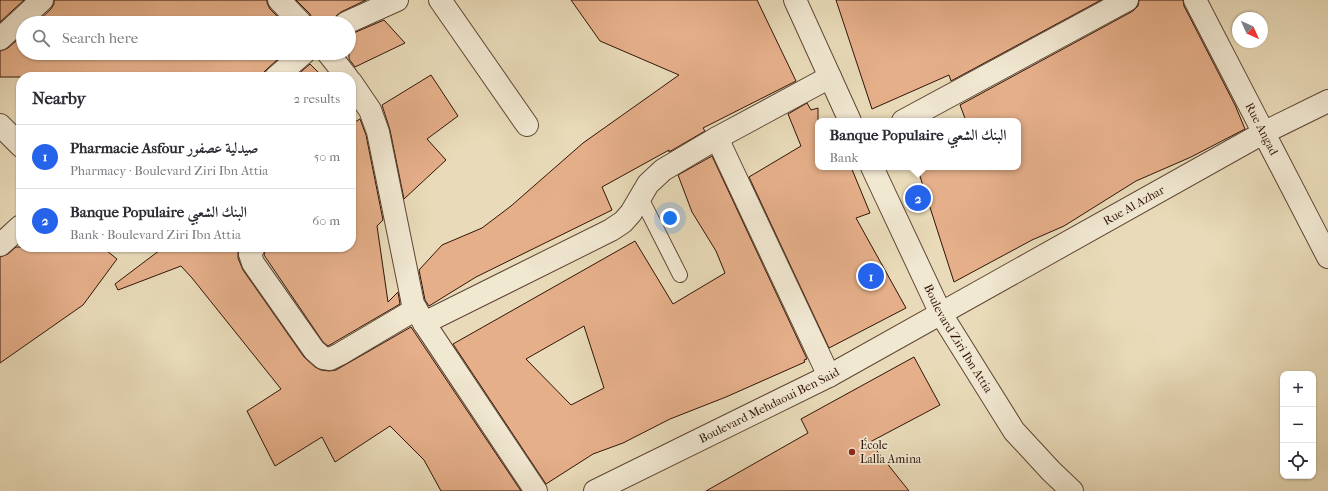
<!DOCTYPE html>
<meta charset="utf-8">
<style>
:root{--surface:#fff;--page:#f7f7f7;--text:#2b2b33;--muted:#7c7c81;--line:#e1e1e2;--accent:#2563eb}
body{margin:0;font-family:"IM FELL French Canon",Amiri,serif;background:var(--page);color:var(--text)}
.controls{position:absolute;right:12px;bottom:12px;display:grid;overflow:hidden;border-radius:8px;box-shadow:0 1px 3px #0004}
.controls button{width:36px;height:36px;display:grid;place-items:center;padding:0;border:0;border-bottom:1px solid var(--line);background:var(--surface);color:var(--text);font:20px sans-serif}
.compass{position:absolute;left:1232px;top:12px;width:36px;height:36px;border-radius:50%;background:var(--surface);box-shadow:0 1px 3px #0004;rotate:135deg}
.you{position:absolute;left:670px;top:218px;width:14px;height:14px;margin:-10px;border:3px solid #fff;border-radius:50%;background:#1a73e8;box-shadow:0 0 0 6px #1a73e833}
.badge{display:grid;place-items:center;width:26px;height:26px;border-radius:50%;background:var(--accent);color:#fff;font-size:13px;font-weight:700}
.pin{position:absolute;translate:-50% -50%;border:2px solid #fff;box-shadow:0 1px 4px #0006}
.popup{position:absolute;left:815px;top:118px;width:206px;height:52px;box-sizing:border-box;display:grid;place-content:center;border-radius:8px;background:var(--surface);filter:drop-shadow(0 1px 3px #0005);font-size:13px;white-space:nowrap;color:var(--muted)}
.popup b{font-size:15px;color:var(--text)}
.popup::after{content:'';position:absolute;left:50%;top:100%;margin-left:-8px;border:8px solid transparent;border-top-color:var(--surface)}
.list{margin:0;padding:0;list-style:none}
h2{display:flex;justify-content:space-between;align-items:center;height:52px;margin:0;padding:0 16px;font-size:17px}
h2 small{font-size:13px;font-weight:400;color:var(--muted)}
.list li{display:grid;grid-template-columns:26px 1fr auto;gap:12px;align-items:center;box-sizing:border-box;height:64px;padding:0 16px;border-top:1px solid var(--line)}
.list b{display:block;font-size:15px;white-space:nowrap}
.list p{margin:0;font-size:13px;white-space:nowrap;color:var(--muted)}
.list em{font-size:13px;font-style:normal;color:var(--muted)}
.icon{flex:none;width:22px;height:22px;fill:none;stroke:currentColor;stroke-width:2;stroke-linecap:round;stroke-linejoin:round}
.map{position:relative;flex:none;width:1328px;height:491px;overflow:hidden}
.search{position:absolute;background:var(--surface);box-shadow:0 1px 3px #0004;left:16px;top:16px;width:340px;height:44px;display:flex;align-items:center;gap:10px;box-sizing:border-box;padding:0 14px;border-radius:22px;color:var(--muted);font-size:15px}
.panel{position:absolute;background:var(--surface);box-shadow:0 1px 3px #0004;left:16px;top:72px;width:340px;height:180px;border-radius:16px}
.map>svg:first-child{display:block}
.building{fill:#e5af8a;stroke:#311407;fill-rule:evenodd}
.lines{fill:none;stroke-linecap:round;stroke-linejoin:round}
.service-casing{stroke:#5f4634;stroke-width:16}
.minor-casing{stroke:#5f4634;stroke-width:24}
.tertiary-casing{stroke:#5f4634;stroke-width:24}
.service{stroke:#f1e8d2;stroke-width:14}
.minor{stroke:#f1e8d2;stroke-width:22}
.tertiary{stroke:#f1e8d2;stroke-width:22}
.poi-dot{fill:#8f2418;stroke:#f1e8d2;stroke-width:1.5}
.labels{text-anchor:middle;stroke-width:3.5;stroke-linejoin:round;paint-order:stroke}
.street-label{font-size:12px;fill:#311407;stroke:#f1e8d2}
.poi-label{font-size:12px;fill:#311407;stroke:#f1e8d2;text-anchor:start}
</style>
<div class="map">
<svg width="1328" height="491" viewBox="0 0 1328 491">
<rect width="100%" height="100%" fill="#e9dbb9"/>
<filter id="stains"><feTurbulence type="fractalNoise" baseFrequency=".005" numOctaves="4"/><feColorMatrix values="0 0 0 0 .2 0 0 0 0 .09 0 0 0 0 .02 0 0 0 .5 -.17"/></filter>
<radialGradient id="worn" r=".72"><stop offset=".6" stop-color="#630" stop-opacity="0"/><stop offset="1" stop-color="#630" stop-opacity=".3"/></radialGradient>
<path class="building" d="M0,0H24L0,22Z
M54,0H267V3L270,9L284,23H36L51,9L54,4Z
M296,0H366L341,12L336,16L334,23H313V20L310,14Z
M571,0H757L796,81L703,128L705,131L669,152V150L602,187L612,210L476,277L429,306L425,300L419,270L442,245L482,228L511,206L583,143L679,75L600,41Z
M836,0H1101L951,81L949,75L872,109Z
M1139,0H1183L1184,6L1235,105L1245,129L1191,157L1136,181L1064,226L1032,240L954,282L917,167H1018V121H966L960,105L1133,11L1138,6Z
M384,20L405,43L355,67L349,59V35Z
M23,35V53H285L268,68L264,72V77H0V51L8,48Z
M310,64L323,77H295Z
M431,75L458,116L427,139L446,160L404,199L390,130L382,105Z
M807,103L811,110L818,108V167H851L870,213L856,218L906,308L829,348L749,177L801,146L788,114Z
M360,119L366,135L383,220L377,226L388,302L398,292L400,304L328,346L323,342L264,255L266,247H351V124Z
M712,156L807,359L804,360L805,362L726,397L670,419L623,443L593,454L546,484L453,344L635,241L673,304L725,273L716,251L692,212L678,175ZM584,326L604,388L571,405L526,359Z
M16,247H102L117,259L83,305L0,363V257L8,254Z
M164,247H240L238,252V258L243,270L304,357L315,367L321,370L329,371L336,370L411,327L521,491H441L424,460L390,426L335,462L322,437L275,466L247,411L281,389L192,278L181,266L118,290L115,284Z
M914,357L940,405L870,442L909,491H706L808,433L801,419Z"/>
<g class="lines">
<defs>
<path id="service" d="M640,196L680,275"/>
<g id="minor">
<path d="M279,0L301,23"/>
<path d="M440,0L527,125"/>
<path id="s1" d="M1195,0L1328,257"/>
<path d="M346,23L397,0"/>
<path d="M0,39L42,0"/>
<path d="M328,53L347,77"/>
<path d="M276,77L304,53"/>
<path d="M351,82L370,110L378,132L413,304L424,323L536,491"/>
<path d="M903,121L1127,0"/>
<path d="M0,125L21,146"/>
<path d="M717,138L829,376"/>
<path d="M0,245L21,226"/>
<path d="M254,247L250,254L253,263L314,350L323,358L330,359L340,354L416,309"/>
<path d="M424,323L611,230L623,222L631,213L648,184L663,170L717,138L830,77"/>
</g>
<g id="tertiary">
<path d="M795,0L850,121"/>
<path id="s2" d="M872,167L941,314L1014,431L1051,471L1072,491"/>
<path id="s3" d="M595,491L829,376L1263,133L1328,101"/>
</g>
</defs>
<use href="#service" class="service-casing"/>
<use href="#minor" class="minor-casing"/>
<use href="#tertiary" class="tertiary-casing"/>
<use href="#service" class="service"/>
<use href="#minor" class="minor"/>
<use href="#tertiary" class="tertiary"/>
</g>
<circle class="poi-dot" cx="852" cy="452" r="4"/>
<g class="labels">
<g class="street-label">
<text dy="4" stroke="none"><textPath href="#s1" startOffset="145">Rue Angad</textPath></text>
<text dy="4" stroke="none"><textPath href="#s3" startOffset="610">Rue Al Azhar</textPath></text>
<text dy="4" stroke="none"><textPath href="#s2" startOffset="192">Boulevard Ziri Ibn Attia</textPath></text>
<text dy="4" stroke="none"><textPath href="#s3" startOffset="194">Boulevard Mehdaoui Ben Said</textPath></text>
</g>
<g class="poi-label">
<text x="860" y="449">École<tspan x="860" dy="14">Lalla Amina</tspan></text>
</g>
</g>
<rect width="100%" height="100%" filter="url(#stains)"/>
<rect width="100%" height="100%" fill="url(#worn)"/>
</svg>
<div class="controls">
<button>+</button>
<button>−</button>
<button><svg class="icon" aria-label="locate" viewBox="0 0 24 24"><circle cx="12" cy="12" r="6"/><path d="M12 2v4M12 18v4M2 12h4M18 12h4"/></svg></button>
</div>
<svg class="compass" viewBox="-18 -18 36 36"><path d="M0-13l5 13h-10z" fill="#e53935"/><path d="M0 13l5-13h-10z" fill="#7c7c81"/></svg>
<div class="you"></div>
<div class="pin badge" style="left:871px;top:276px">1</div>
<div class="pin badge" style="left:918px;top:198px">2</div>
<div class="popup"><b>Banque Populaire البنك الشعبي</b>Bank</div>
<div class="search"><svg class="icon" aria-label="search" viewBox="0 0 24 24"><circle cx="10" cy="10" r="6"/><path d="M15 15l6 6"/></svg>Search here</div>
<section class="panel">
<h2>Nearby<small>2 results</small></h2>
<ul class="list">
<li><span class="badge">1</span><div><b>Pharmacie Asfour صيدلية عصفور</b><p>Pharmacy · Boulevard Ziri Ibn Attia</p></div><em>50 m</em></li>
<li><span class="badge">2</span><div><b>Banque Populaire البنك الشعبي</b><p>Bank · Boulevard Ziri Ibn Attia</p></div><em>60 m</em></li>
</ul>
</section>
</div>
